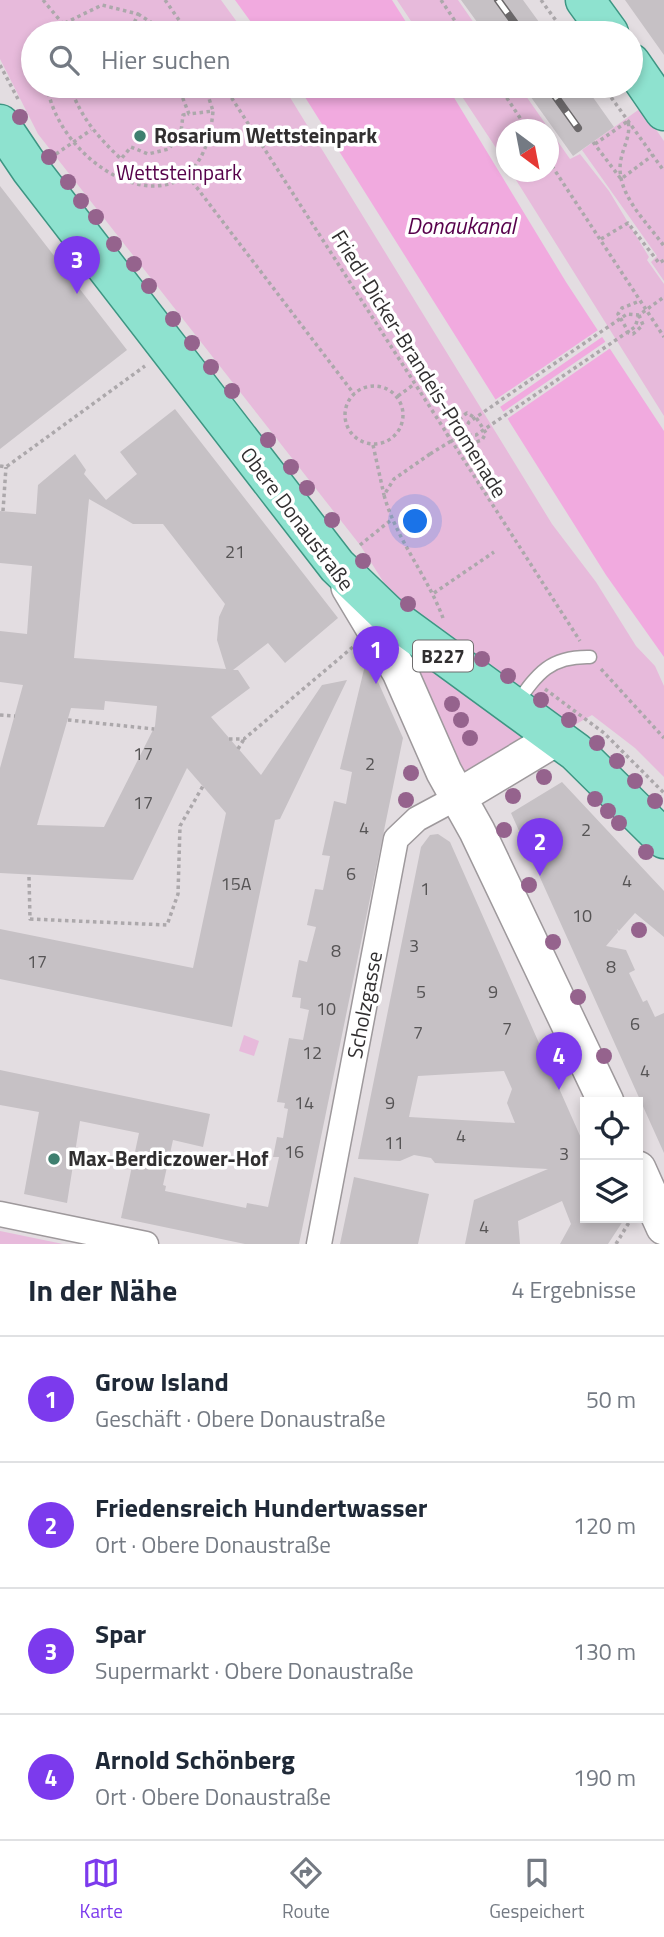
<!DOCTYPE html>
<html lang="de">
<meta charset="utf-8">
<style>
:root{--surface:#fff;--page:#f6f6f7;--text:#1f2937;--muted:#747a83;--line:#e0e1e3;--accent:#7c3aed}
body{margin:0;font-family:"Titillium Web",sans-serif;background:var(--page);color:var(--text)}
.controls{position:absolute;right:21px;bottom:21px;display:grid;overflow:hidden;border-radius:0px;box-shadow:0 4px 10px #0003}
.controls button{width:63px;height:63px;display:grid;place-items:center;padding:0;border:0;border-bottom:2px solid var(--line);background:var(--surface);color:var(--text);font:35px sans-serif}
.compass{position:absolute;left:496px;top:119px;width:63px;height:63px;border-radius:50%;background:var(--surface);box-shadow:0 4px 10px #0003;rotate:148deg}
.you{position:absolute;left:416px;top:522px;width:24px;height:24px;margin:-18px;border:5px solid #fff;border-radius:50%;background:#1a73e8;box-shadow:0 0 0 10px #1a73e833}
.badge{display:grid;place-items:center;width:46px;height:46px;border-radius:50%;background:var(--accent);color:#fff;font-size:23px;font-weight:700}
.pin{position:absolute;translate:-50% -58px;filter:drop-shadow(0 2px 4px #0008)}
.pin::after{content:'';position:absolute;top:37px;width:24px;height:21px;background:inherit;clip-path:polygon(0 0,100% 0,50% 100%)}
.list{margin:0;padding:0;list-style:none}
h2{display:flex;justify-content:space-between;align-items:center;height:91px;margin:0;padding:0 28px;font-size:30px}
h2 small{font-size:23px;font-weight:400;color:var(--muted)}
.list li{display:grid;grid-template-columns:46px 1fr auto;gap:21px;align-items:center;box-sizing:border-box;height:126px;padding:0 28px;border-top:2px solid var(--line)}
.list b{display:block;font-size:26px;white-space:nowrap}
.list p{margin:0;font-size:23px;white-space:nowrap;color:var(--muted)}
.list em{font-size:23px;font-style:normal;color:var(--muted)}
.icon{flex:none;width:38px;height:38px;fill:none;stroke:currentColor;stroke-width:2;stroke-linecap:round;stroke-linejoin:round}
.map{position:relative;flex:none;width:664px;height:1244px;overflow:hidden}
.search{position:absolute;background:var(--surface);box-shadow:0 4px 10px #0003;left:21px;right:21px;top:21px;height:77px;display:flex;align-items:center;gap:18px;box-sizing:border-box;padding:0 24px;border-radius:38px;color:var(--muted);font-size:26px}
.sheet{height:595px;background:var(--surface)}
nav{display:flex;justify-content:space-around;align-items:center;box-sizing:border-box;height:98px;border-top:2px solid var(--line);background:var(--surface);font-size:19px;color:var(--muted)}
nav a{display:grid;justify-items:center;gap:4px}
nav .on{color:var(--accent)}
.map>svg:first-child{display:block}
.green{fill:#e7badb}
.water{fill:#f1aadf}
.pier{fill:#e3dde1}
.building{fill:#c6c1c5;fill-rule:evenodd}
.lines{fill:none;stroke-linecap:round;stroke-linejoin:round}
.service-casing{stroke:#9e999c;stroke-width:15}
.minor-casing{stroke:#9e999c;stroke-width:27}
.secondary-casing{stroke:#9e999c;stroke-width:38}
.primary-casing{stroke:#3d9683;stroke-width:41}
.path{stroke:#aca8ab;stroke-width:3.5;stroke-dasharray:3.5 3.5;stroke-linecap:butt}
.service{stroke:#fff;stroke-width:12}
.minor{stroke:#fff;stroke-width:24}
.secondary{stroke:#fff;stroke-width:35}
.primary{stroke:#8ee2cf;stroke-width:38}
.rail-casing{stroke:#6b686a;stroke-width:8}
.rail{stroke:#fff;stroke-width:5;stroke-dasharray:16;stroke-linecap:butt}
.path-bridge{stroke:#aca8ab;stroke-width:3.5;stroke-dasharray:3.5 3.5;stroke-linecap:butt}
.tree{fill:#95638d}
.poi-dot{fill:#3e7f6f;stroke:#fff;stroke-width:2.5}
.labels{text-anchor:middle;stroke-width:7;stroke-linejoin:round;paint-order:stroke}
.number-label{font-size:18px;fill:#565455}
.shield{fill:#fff;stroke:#6f6d6e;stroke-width:2}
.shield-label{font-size:19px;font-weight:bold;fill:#312f30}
.poi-label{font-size:21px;font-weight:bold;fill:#312f30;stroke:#fff;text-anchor:start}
.park-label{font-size:21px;fill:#550049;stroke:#fff}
.street-label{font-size:21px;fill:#312f30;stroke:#fff}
.water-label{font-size:23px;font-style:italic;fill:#57014b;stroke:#fff}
</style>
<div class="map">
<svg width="664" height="1244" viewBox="0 0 664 1244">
<rect width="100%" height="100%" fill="#e3dde1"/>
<path class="green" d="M0,0H221L245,33H33V86H283L552,524L596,582L636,646L655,666L664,686V777L635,748L592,715L571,727L393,597L360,545L38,134L0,59Z
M397,0H458L481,33H419Z
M455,86H519L570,159L580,154L609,191L649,257L647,260L664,284V416L511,172H548V130H506V163Z
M641,108L664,141V281L651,262L657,256L582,150Z
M423,660L536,740L465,785L410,675Z
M244,1035L259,1041L254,1056L239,1051Z
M0,1231L63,1244H0Z"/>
<path class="water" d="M235,0H392L413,33H259Z
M298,86H447L566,282L664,431V657L606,575Z"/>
<path class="pier" d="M601,328L605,335L497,409L492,402Z
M608,340L612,347L504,421L500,414Z"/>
<path class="building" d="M461,0H523L547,33H485Z
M625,0H664V55L642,24Z
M523,86H585L614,127L573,156Z
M0,186L127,350L0,449Z
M175,409L338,618L285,663L268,643L233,670H238L250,688L211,717L261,775L322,685L347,680L280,819L275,820L232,1027L0,979V929L193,968L226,813L187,768L133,880L0,873V768L23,685L0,682V631L27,634L32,566L0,563V511L36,514L38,485L75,454L86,470L84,474L106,500L137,474L120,452ZM89,499L133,524H163L225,604L219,617L217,640L226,669L74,658ZM105,701L157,706L155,726L104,827L37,825L71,708L104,710Z
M367,657L403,738L299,1244H245L121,1218L139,1133L80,1121L67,1203L24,1194L39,1112L0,1105V1070L210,1114L203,1147L173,1140L163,1185L166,1186L165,1191L246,1208L247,1203L268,1207L279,1157H273L277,1137L283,1138L288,1109L284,1108L285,1103L277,1102L289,1038L303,1040L309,1010L300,1008L301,998L292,997L299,960L307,962L316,927L307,925L315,889L323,890L330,856L322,855L334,801L346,804L352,772L340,769Z
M562,782L664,891V937L635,913L619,931L617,929L618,932L606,946L626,950L635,970L629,973L643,1002L647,1000L655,1017L664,1013V1153L511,813Z
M438,834L450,842L585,1147V1218H625L608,1244H560L571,1224L562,1201L518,1221L520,1244H465L474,1200L548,1169L435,1163L431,1158L414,1155L400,1161L358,1159L421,847L430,835ZM504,1071L512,1089L507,1103L515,1123L409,1117L418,1076Z
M354,1177L429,1194L418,1244H340Z"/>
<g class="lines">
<defs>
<path id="service" d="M516,704C538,673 550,656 590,657"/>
<path id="minor" d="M0,1214L146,1244
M319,1244L396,839L417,819L458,797"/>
<path id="secondary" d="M349,587L400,672L444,772L477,831L606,1102
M458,797L558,737
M638,1169L664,1227"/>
<path id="primary" d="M585,0L609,33
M631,63L664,111
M0,124L31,170L337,566L387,614L576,752L664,839"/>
</defs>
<use href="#service" class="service-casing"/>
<use href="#minor" class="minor-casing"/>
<use href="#secondary" class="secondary-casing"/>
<use href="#primary" class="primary-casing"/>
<path class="path" d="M43,0L63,24
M165,0L188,33
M441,0L463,33
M541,0L565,33
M138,14L168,33
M55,33L63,24L102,5L138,14L130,33
M0,65L19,101
M47,86C62,176 202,245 213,111L189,114L178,86
M80,86L71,89C82,119 98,137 121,159L131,147L148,154L169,149L181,132L183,115L189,114
M205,86L213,111
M224,86L580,641
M499,86L528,130
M603,86L664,171
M593,142L621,179L653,155
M595,144L628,121C631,135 624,145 621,159C614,192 646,221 664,246
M56,154L91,130
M548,160L664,337
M188,176L354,394
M601,239L628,223L659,263L664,260
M639,315L643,325L633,334L629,333L618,314L622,308L640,301
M345 415a29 29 0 1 1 58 0a29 29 0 1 1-58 0Z
M398,396L413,385
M446,436C457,429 457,419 467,413L477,419L486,433L482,440L476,442L461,435
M373,445L384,495
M430,454L394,479L384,495C396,539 427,575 443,618
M0,466L6,467L145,366
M3,511L6,467
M360,545L391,520
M434,593L494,552
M601,669L664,738
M545,689L604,733L664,793
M0,715L15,716
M68,720L154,729
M229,739H244L354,646
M238,749L244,739
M29,877L30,919L167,925L178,894L180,826L203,786
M616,1244L631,1219"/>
<use href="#service" class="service"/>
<use href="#minor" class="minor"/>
<use href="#secondary" class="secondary"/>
<use href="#primary" class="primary"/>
<defs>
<path id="rail" d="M498,0L522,33
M548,86L578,128"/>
</defs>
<use href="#rail" class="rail-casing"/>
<use href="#rail" class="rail"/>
<path class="path-bridge" d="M461,435H476L635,327L639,315L664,297
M430,454L461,435L469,422L627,314L639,315"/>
</g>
<g class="tree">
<circle cx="20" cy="117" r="8"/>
<circle cx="49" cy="157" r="8"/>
<circle cx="68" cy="182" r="8"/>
<circle cx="81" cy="201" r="8"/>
<circle cx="96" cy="217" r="8"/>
<circle cx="114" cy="244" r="8"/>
<circle cx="134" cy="264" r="8"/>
<circle cx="149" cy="286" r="8"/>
<circle cx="173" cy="319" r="8"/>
<circle cx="192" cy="343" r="8"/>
<circle cx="211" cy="367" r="8"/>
<circle cx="232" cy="391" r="8"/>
<circle cx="268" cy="440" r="8"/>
<circle cx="291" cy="467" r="8"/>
<circle cx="307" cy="488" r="8"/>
<circle cx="332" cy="520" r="8"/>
<circle cx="363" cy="561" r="8"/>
<circle cx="408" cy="604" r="8"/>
<circle cx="482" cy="659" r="8"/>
<circle cx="508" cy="676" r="8"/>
<circle cx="541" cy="700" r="8"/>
<circle cx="452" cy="704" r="8"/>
<circle cx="461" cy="720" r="8"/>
<circle cx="569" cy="720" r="8"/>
<circle cx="470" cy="738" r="8"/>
<circle cx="597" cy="743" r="8"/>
<circle cx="617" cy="761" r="8"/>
<circle cx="411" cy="773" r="8"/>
<circle cx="544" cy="777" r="8"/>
<circle cx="635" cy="781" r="8"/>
<circle cx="513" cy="796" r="8"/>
<circle cx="595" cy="799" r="8"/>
<circle cx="406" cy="800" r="8"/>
<circle cx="655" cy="801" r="8"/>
<circle cx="608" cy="811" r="8"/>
<circle cx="619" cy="823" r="8"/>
<circle cx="504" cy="830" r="8"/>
<circle cx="646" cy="852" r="8"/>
<circle cx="529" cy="885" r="8"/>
<circle cx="639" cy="930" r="8"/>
<circle cx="553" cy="942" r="8"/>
<circle cx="578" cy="997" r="8"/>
<circle cx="604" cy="1056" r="8"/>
</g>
<g class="poi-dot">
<circle cx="140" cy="136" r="7"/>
<circle cx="54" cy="1159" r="7"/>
</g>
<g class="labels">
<g class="number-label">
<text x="235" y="558">21</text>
<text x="143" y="760">17</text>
<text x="370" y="770">2</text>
<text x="143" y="809">17</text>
<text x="364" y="834">4</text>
<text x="586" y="836">2</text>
<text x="351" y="880">6</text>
<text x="627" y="887">4</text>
<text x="236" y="890">15A</text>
<text x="425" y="895">1</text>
<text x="582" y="922">10</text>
<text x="414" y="952">3</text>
<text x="336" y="957">8</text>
<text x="37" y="968">17</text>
<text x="611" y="973">8</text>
<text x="421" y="998">5</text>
<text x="493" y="998">9</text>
<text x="326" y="1015">10</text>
<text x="635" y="1030">6</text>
<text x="507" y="1035">7</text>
<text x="418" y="1039">7</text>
<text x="312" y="1059">12</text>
<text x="645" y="1077">4</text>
<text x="304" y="1109">14</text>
<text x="390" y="1109">9</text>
<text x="461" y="1142">4</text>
<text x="394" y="1149">11</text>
<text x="294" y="1158">16</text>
<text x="564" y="1160">3</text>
<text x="484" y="1233">4</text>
</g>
<rect class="shield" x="413" y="640.5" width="60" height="31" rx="5"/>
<g class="shield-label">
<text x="443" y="663">B227</text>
</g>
<g class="poi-label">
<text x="154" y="143">Rosarium Wettsteinpark</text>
<text x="68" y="1166">Max-Berdiczower-Hof</text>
</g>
<g class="park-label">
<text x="179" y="180">Wettsteinpark</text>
</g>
<g class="street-label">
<text transform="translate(419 364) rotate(58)" y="7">Friedl-Dicker-Brandeis-Promenade</text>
<text transform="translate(297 519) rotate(53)" y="7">Obere Donaustraße</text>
<text transform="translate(365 1005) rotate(-79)" y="7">Scholzgasse</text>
</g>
<g class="water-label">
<text x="461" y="234">Donaukanal</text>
</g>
</g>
</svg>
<div class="controls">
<button><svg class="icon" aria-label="locate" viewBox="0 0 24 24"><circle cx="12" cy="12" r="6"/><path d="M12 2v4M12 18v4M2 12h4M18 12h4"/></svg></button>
<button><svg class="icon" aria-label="layers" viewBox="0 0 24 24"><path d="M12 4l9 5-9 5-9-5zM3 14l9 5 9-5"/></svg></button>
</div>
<svg class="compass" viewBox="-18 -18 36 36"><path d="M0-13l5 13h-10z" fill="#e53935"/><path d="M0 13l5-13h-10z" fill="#747a83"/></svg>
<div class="you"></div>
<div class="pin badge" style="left:376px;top:684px">1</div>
<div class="pin badge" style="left:540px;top:876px">2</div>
<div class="pin badge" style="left:77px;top:294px">3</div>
<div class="pin badge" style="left:559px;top:1090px">4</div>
<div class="search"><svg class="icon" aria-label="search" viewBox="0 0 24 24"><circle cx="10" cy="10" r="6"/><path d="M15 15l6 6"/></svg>Hier suchen</div>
</div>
<section class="sheet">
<h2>In der Nähe<small>4 Ergebnisse</small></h2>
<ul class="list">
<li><span class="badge">1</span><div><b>Grow Island</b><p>Geschäft · Obere Donaustraße</p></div><em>50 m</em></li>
<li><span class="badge">2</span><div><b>Friedensreich Hundertwasser</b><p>Ort · Obere Donaustraße</p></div><em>120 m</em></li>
<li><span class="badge">3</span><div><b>Spar</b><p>Supermarkt · Obere Donaustraße</p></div><em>130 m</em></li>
<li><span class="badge">4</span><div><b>Arnold Schönberg</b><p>Ort · Obere Donaustraße</p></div><em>190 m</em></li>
</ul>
</section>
<nav>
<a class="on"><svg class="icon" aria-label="map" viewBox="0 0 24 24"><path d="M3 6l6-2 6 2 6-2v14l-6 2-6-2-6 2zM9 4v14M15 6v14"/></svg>Karte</a>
<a><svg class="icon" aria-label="directions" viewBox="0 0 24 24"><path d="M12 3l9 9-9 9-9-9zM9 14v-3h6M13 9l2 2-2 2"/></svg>Route</a>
<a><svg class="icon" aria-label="saved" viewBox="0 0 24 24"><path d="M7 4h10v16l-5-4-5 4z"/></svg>Gespeichert</a>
</nav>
